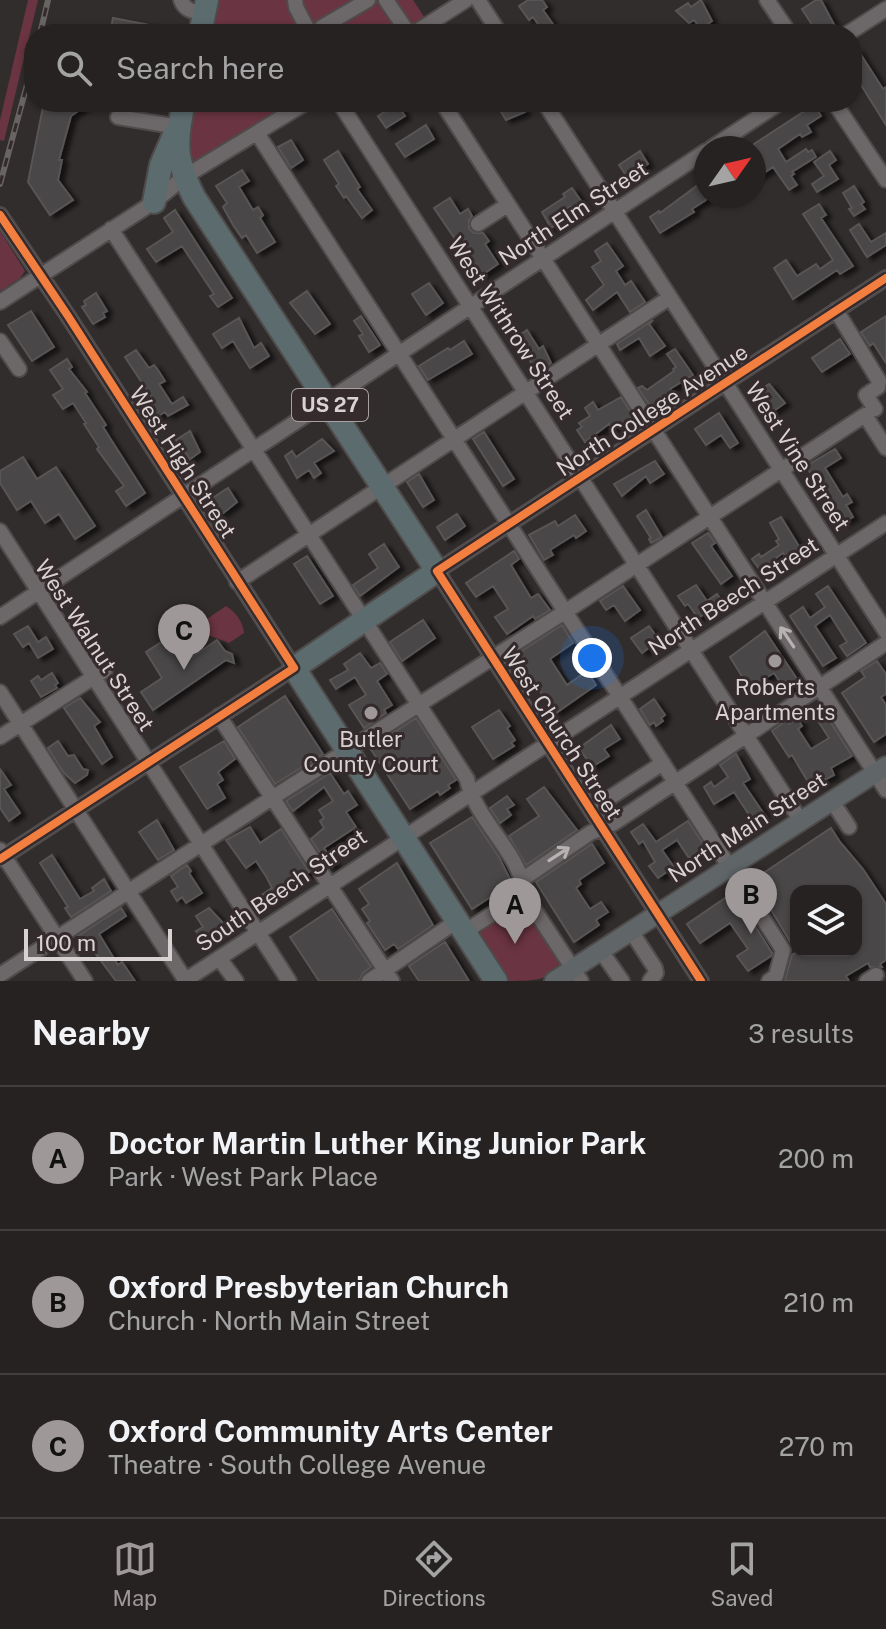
<!DOCTYPE html>
<meta charset="utf-8">
<style>
:root{--surface:#262222;--page:#2e2a2a;--text:#f1f3f6;--muted:#a4a4a5;--line:#423f40;--accent:#9f9899}
body{margin:0;font-family:"Public Sans",sans-serif;background:var(--page);color:var(--text)}
.controls{position:absolute;right:24px;bottom:24px;display:grid;overflow:hidden;border-radius:16px;box-shadow:0 2px 6px #0004}
.controls button{width:72px;height:72px;display:grid;place-items:center;padding:0;border:0;border-bottom:2px solid var(--line);background:var(--surface);color:var(--text);font:40px sans-serif}
.compass{position:absolute;left:694px;top:136px;width:72px;height:72px;border-radius:50%;background:var(--surface);box-shadow:0 2px 6px #0004;rotate:56deg}
.scale{position:absolute;left:24px;bottom:20px;width:148px;box-sizing:border-box;padding-left:8px;border:4px solid #d9d2d3;border-top:0;font-size:22px;line-height:28px;white-space:nowrap;color:#d9d2d3;-webkit-text-stroke:6px #352a2c;paint-order:stroke}
.you{position:absolute;left:592px;top:658px;width:28px;height:28px;margin:-20px;border:6px solid #fff;border-radius:50%;background:#1a73e8;box-shadow:0 0 0 12px #1a73e833}
.badge{display:grid;place-items:center;width:52px;height:52px;border-radius:50%;background:var(--accent);color:#111;font-size:26px;font-weight:700}
.pin{position:absolute;translate:-50% -66px;filter:drop-shadow(0 2px 4px #0008)}
.pin::after{content:'';position:absolute;top:42px;width:28px;height:24px;background:inherit;clip-path:polygon(0 0,100% 0,50% 100%)}
.list{margin:0;padding:0;list-style:none}
h2{display:flex;justify-content:space-between;align-items:center;height:104px;margin:0;padding:0 32px;font-size:34px}
h2 small{font-size:26px;font-weight:400;color:var(--muted)}
.list li{display:grid;grid-template-columns:52px 1fr auto;gap:24px;align-items:center;box-sizing:border-box;height:144px;padding:0 32px;border-top:2px solid var(--line)}
.list b{display:block;font-size:30px;white-space:nowrap}
.list p{margin:0;font-size:26px;white-space:nowrap;color:var(--muted)}
.list em{font-size:26px;font-style:normal;color:var(--muted)}
.icon{flex:none;width:44px;height:44px;fill:none;stroke:currentColor;stroke-width:2;stroke-linecap:round;stroke-linejoin:round}
.map{position:relative;flex:none;width:886px;height:981px;overflow:hidden}
.search{position:absolute;background:var(--surface);box-shadow:0 2px 6px #0004;left:24px;right:24px;top:24px;height:88px;display:flex;align-items:center;gap:20px;box-sizing:border-box;padding:0 28px;border-radius:32px;color:var(--muted);font-size:30px}
.sheet{height:536px;background:var(--surface)}
nav{display:flex;justify-content:space-around;align-items:center;box-sizing:border-box;height:112px;border-top:2px solid var(--line);background:var(--surface);font-size:22px;color:var(--muted)}
nav a{display:grid;justify-items:center;gap:4px}
nav .on{color:var(--accent)}
.map>svg:first-child{display:block}
.green{fill:#6a3442}
.building{fill:#4a4646;stroke:#595455;stroke-width:2;filter:url(#shadow)}
.lines{fill:none;stroke-linecap:round;stroke-linejoin:round}
.minor-casing{stroke:#4f4b4b;stroke-width:18}
.major-casing{stroke:#4f4b4b;stroke-width:22}
.highway-casing{stroke:#4f4b4b;stroke-width:26}
.minor{stroke:#6c6768;stroke-width:14}
.major{stroke:#606668;stroke-width:18}
.highway{stroke:#5c6b6d;stroke-width:22}
.rail-casing{stroke:#686464;stroke-width:6}
.rail{stroke:#352a2c;stroke-width:3;stroke-dasharray:9;stroke-linecap:butt}
.cycleway-casing{stroke:#352a2c;stroke-width:13}
.cycleway{stroke:#f27e40;stroke-width:8}
.oneway{stroke:#b8b2b3}
.poi-dot{fill:#9f9899;stroke:#352a2c;stroke-width:3}
.labels{text-anchor:middle;stroke-width:6;stroke-linejoin:round;paint-order:stroke}
.shield{fill:#352a2c;stroke:#a8a0a1;stroke-width:2}
.shield-label{font-size:20px;font-weight:bold;fill:#d9d2d3}
.street-label{font-size:22px;fill:#d9d2d3;stroke:#352a2c}
.poi-label{font-size:22px;fill:#d9d2d3;stroke:#352a2c}
</style>
<div class="map">
<svg width="886" height="981" viewBox="0 0 886 981">
<defs>
<filter id="shadow"><feDropShadow dx="5.5" dy="3" stdDeviation="2" flood-color="#0009"/></filter>
</defs>
<rect width="100%" height="100%" fill="#322d2d"/>
<path class="green" d="M28,0H38L4,141L0,140V120Z
M207,0H413L429,24L413,34H200Z
M184,102H307L184,177Z
M0,231L25,271L20,278L0,291Z
M226,606C236,612 243,622 244,633L229,643L198,631L195,627Z
M523,900L524,907L556,956L560,955L564,962C553,981 529,981 508,981L476,933Z"/>
<path class="building" d="M528,0H542L547,7L543,10L560,34H545L533,17L529,20L519,6Z
M701,0L712,21L701,29L694,20L689,23L676,11L688,3L691,7Z
M816,0H821L837,30L831,34H818L802,9Z
M113,18L155,26L154,34L110,33Z
M858,50L883,89L886,87V125L861,85L859,87L852,76V54Z
M44,102H91L71,116L59,160H62L58,180L73,200L50,215L28,182Z
M495,102H519L525,112L506,120Z
M397,104L405,116L386,128L378,116Z
M814,105L821,116L807,125L811,132L802,137L800,134L778,149L786,162L806,149L808,152L812,150L816,157L792,172L794,174L791,176L797,185L789,190L773,167L758,177L754,174V144Z
M426,125L434,139L405,157L396,144Z
M291,140L303,160L291,168L278,147Z
M338,151L360,187L357,189L372,210L362,218L346,196L344,198L336,186L339,184L324,160Z
M640,151L648,164L627,177L619,165Z
M830,151L836,160L829,165L838,179L817,192L812,184L824,176L814,162Z
M242,170L249,181L239,187L253,210L258,207L263,215L260,218L275,242L257,253L246,235L242,238L233,225L223,207L227,203L216,186Z
M702,182L706,188V200L692,209L694,212L660,233L650,217L659,211L660,213Z
M854,186L864,202L861,204L865,209L854,216L849,209L852,208L843,193Z
M572,188L586,208L576,214L571,206L556,215L560,222L551,228L542,212L565,197L563,194Z
M450,198L460,214L468,209L472,216L469,220V229L474,233H483L489,241L485,244L498,264L479,277H474L468,267L472,264L434,208Z
M819,204L826,215L821,218L853,266L840,274L837,270L793,299L774,268L786,260L797,276L816,264L820,269L833,260L803,214Z
M175,210L232,298L218,307L210,296L214,294L182,246L156,262L147,249L173,232L164,218Z
M859,224L871,242L886,233V245L867,257L850,230Z
M607,243L623,266L616,271L625,285L631,281L645,302L630,312L617,292L593,310L586,300L604,285L592,267L601,261L595,251Z
M429,283L443,303L426,315L412,294Z
M307,291L330,324L315,334L290,303Z
M96,293L107,311L103,313L105,317L93,324L82,307L86,305L84,301Z
M31,311L54,347L32,361L8,325Z
M361,316L380,345L369,352L359,336L363,334L354,321Z
M886,316V363L873,343L870,346L861,332Z
M239,318L254,348L261,343L269,356L250,368L233,341L222,348L213,334Z
M653,320L649,324L665,346L650,356L639,338L620,350L617,344Z
M527,330L539,349L543,346L551,363L536,373L518,336Z
M840,339L850,354L822,372L812,358Z
M464,341L472,354L428,380L419,366L448,348L450,350Z
M675,349L693,375L670,389L672,393L651,407L638,388L642,386L647,390L674,371L673,369L676,367L667,354Z
M136,350L149,368L154,365L158,370L165,381L159,384L172,404L183,397L188,405L168,416L165,412L158,416L151,404L154,401L125,357Z
M67,359L72,367L69,369L87,392L85,393L106,425L103,427L145,493L126,506L116,491L124,486L97,449L99,447L84,424L86,423L73,403L63,409L53,395L63,389L50,370Z
M769,384L785,403L771,413L764,404L768,401L760,390Z
M621,397L633,416L613,429L609,424L585,442L577,430L582,427L579,423L590,416L585,408L593,402L598,410Z
M719,413L738,443L730,448L721,435L706,445L695,429Z
M190,431L200,452L190,459L176,440Z
M484,432L514,479L503,486L473,439Z
M322,439L334,451L314,463L321,473L314,478L309,470L297,478L285,456L292,451L296,457Z
M835,449L841,458L825,468L843,497L847,494L852,502L846,505L853,517L843,523L806,466Z
M23,457L37,479L56,467L95,526L75,539L59,514L45,523L31,501L17,510L0,483V471Z
M655,461L664,474L650,483L646,476L622,496L614,484Z
M419,474L434,500L423,507L407,482Z
M228,488L237,502L222,514L220,510L216,513L208,501Z
M646,510L662,537L651,543L649,539L651,538L637,516Z
M457,514L465,526L445,540L437,527Z
M575,515L586,531L576,538L574,535L550,550L553,555L544,560L529,535L555,521L558,526Z
M781,517L802,551L794,555L792,551L785,556L783,553L760,570L752,559L759,554L761,557L779,545L776,541L779,539L770,523Z
M708,533L715,543L711,546L732,576L721,584L692,543Z
M384,544L399,567L360,596L353,585L378,568L369,554Z
M514,551L519,559L511,565L531,598L538,594L550,610L535,619L533,616L507,634L495,617L508,609L493,586L476,597L466,583Z
M307,556L333,596L320,604L294,564Z
M696,585L707,601L717,594L723,603L698,618L688,604L685,606L678,596Z
M623,586L640,610L625,621L614,605L606,610L600,601Z
M828,586L866,643L847,656L840,646L847,642L830,615L815,626L836,658L823,666L790,616L803,607L810,618L825,607L816,594Z
M423,620L435,638L402,661L390,642Z
M562,625L573,643L550,659L567,685L587,671L596,685L556,713L514,656Z
M28,626L38,642L46,637L53,649L38,658L29,643L23,647L14,634Z
M649,626L659,640L642,653L631,638Z
M765,631L799,682L786,691L774,673L749,688L730,657Z
M177,632L192,657L217,640L225,651L232,654L234,663L226,660L153,710L141,692L162,678L146,652Z
M360,653L371,668L380,663L387,674L377,681L392,705L384,710L386,713L364,728L349,705L366,695L355,677L336,689L330,680L348,670L344,664Z
M877,661L886,674V694L881,697L886,705V734L874,742L842,693L865,677L861,671Z
M52,673L58,683L55,685L57,688L41,697L31,681L38,676L41,680Z
M285,696L323,754L275,784L238,727Z
M80,698L100,722L94,726L112,757L102,764L64,708Z
M654,699L665,715L661,718L663,721L656,726L654,722L650,725L640,709Z
M499,710L510,726L507,728L515,740L511,743L514,746L493,759L472,727Z
M826,715L852,756L831,768L834,775L811,787L792,755L789,757L772,731L787,720L789,724L797,718L802,726L798,729L811,749L829,738L818,721Z
M416,718L456,780L448,785L450,788L440,795L438,791L410,809L370,748Z
M611,725L620,739L604,749L609,756L592,767L579,748Z
M58,741L68,756L74,755L83,769L88,770L87,775L75,783L64,773L48,748Z
M224,741L235,759L218,772L223,780L217,784L225,798L207,809L180,767Z
M736,754L750,779L743,783L764,814L753,821L734,792L714,804L704,787L711,782L714,787L728,777L720,765Z
M0,769L11,785L4,789L20,813L9,821L0,808Z
M330,773L344,794L348,791L357,805L346,812L356,827L324,848L335,864L330,868L311,839L324,828L320,821L324,818L319,810L333,801L324,787L293,811L286,801Z
M544,787L577,830L526,865L509,836L539,816L527,799Z
M507,796L514,805L507,809L511,815L500,823L490,808Z
M472,817L499,857L512,883L472,909L430,843Z
M157,820L174,850L158,860L139,832Z
M688,821L705,847L689,858L677,840L662,850L674,867L658,878L649,866L655,862L643,841L639,844L631,832L643,824L656,842Z
M250,827L260,843L281,829L309,872L265,903L260,896L272,888L267,878L256,861L246,868L226,840Z
M831,828L840,842L863,869L886,904V960L880,964L882,967H870L868,963L846,976L849,981H785L792,955L799,951H856V891H796V939L791,943L753,880Z
M592,844L604,863L579,880L581,884L576,888L590,909L601,902L608,912L596,920L599,925L574,942L536,882Z
M52,855L80,899L94,891L92,888L104,879L111,891L71,917L65,908L68,907L40,863Z
M397,863L433,925L398,949L394,944L385,950L367,923L370,921L362,909L369,904L359,889Z
M187,865L191,871L189,873L202,893L186,903L182,897L177,901L171,891L178,887L171,876Z
M734,892L772,953L771,956L748,971L737,956L748,949L730,923L700,943L687,924Z
M121,908L126,916L99,934L118,965L122,962L135,981H116L86,941L82,944L78,936Z
M209,908L228,928L204,942L196,931L203,927L196,916Z
M332,909L371,967L363,973L359,981H319L290,937Z
M445,942L469,981H419L409,966Z"/>
<g class="lines">
<defs>
<path id="minor" d="M181,0C185,11 194,12 204,12
M295,0L296,7L310,34
M386,0L409,34
M478,0L500,34
M767,0L790,34
M317,34L322,27L368,0
M413,34L466,0
M847,34L886,9
M339,102L801,821
M442,102L886,790
M544,102L886,632
M834,102L886,180
M118,117L179,127
M257,133L783,950L776,976L769,981
M711,148L781,102
M0,215L68,316L294,668L0,859
M478,224L507,205
M111,229L467,779C475,821 523,855 524,894
M0,302L154,202L184,177L307,102
M836,310L879,381L878,387L866,395L875,409
M0,341L19,369
M0,531L289,981
M237,582L669,298
M0,617L706,151
M0,692L186,981
M219,716L392,981
M0,737L105,670
M832,801L849,827
M591,810L663,763
M0,850L85,981
M523,879L590,833L614,823L886,643
M524,894L581,981
M631,931L655,968L656,973L650,981
M464,932L524,894
M601,951L622,981
M219,958L236,981
M0,975L272,798L574,606L865,415L886,448
M184,981L886,523
M369,981L457,921
M701,981L437,571L886,278
M867,981L876,975"/>
<path id="major" d="M554,981L886,766"/>
<path id="highway" d="M200,34L207,0
M184,102C175,143 175,159 194,197L437,571L294,668L496,981
M154,202L161,165L174,135"/>
</defs>
<use href="#minor" class="minor-casing"/>
<use href="#major" class="major-casing"/>
<use href="#highway" class="highway-casing"/>
<use href="#minor" class="minor"/>
<use href="#major" class="major"/>
<use href="#highway" class="highway"/>
<defs>
<path id="rail" d="M40,34L48,0
M0,184L34,59"/>
</defs>
<use href="#rail" class="rail-casing"/>
<use href="#rail" class="rail"/>
<defs>
<path id="cycleway" d="M0,215L68,316L294,668L0,859
M701,981L437,571L886,278"/>
</defs>
<use href="#cycleway" class="cycleway-casing"/>
<use href="#cycleway" class="cycleway"/>
</g>
<defs><path id="oneway-shaft" d="M-6 0H5M1.5-3L5.5 0L1.5 3" fill="none" stroke-width="1.6" stroke-linecap="round" stroke-linejoin="round" transform="scale(2)"/></defs>
<g class="oneway">
<use href="#oneway-shaft" transform="translate(787 637) rotate(-124)"/>
<use href="#oneway-shaft" transform="translate(559 854) rotate(-33)"/>
</g>
<g class="poi-dot">
<circle cx="775" cy="661" r="8"/>
<circle cx="371" cy="713" r="8"/>
</g>
<g class="labels">
<rect class="shield" x="292" y="389" width="76" height="32" rx="6"/>
<g class="shield-label">
<text x="330" y="412">US 27</text>
</g>
<g class="street-label">
<text transform="translate(573 213) rotate(-33)" y="8">North Elm Street</text>
<text transform="translate(511 328) rotate(57)" y="8">West Withrow Street</text>
<text transform="translate(652 410) rotate(-33)" y="8">North College Avenue</text>
<text transform="translate(798 456) rotate(57)" y="8">West Vine Street</text>
<text transform="translate(183 462) rotate(57)" y="8">West High Street</text>
<text transform="translate(733 596) rotate(-33)" y="8">North Beech Street</text>
<text transform="translate(95 645) rotate(57)" y="8">West Walnut Street</text>
<text transform="translate(562 733) rotate(57)" y="8">West Church Street</text>
<text transform="translate(747 827) rotate(-33)" y="8">North Main Street</text>
<text transform="translate(281 890) rotate(-34)" y="8">South Beech Street</text>
</g>
<g class="poi-label">
<text x="775" y="695">Roberts<tspan x="775" dy="25">Apartments</tspan></text>
<text x="371" y="747">Butler<tspan x="371" dy="25">County Court</tspan></text>
</g>
</g>
</svg>
<div class="controls">
<button><svg class="icon" aria-label="layers" viewBox="0 0 24 24"><path d="M12 4l9 5-9 5-9-5zM3 14l9 5 9-5"/></svg></button>
</div>
<svg class="compass" viewBox="-18 -18 36 36"><path d="M0-13l5 13h-10z" fill="#e53935"/><path d="M0 13l5-13h-10z" fill="#a4a4a5"/></svg>
<div class="scale">100 m</div>
<div class="you"></div>
<div class="pin badge" style="left:515px;top:944px">A</div>
<div class="pin badge" style="left:751px;top:934px">B</div>
<div class="pin badge" style="left:184px;top:670px">C</div>
<div class="search"><svg class="icon" aria-label="search" viewBox="0 0 24 24"><circle cx="10" cy="10" r="6"/><path d="M15 15l6 6"/></svg>Search here</div>
</div>
<section class="sheet">
<h2>Nearby<small>3 results</small></h2>
<ul class="list">
<li><span class="badge">A</span><div><b>Doctor Martin Luther King Junior Park</b><p>Park · West Park Place</p></div><em>200 m</em></li>
<li><span class="badge">B</span><div><b>Oxford Presbyterian Church</b><p>Church · North Main Street</p></div><em>210 m</em></li>
<li><span class="badge">C</span><div><b>Oxford Community Arts Center</b><p>Theatre · South College Avenue</p></div><em>270 m</em></li>
</ul>
</section>
<nav>
<a class="on"><svg class="icon" aria-label="map" viewBox="0 0 24 24"><path d="M3 6l6-2 6 2 6-2v14l-6 2-6-2-6 2zM9 4v14M15 6v14"/></svg>Map</a>
<a><svg class="icon" aria-label="directions" viewBox="0 0 24 24"><path d="M12 3l9 9-9 9-9-9zM9 14v-3h6M13 9l2 2-2 2"/></svg>Directions</a>
<a><svg class="icon" aria-label="saved" viewBox="0 0 24 24"><path d="M7 4h10v16l-5-4-5 4z"/></svg>Saved</a>
</nav>
